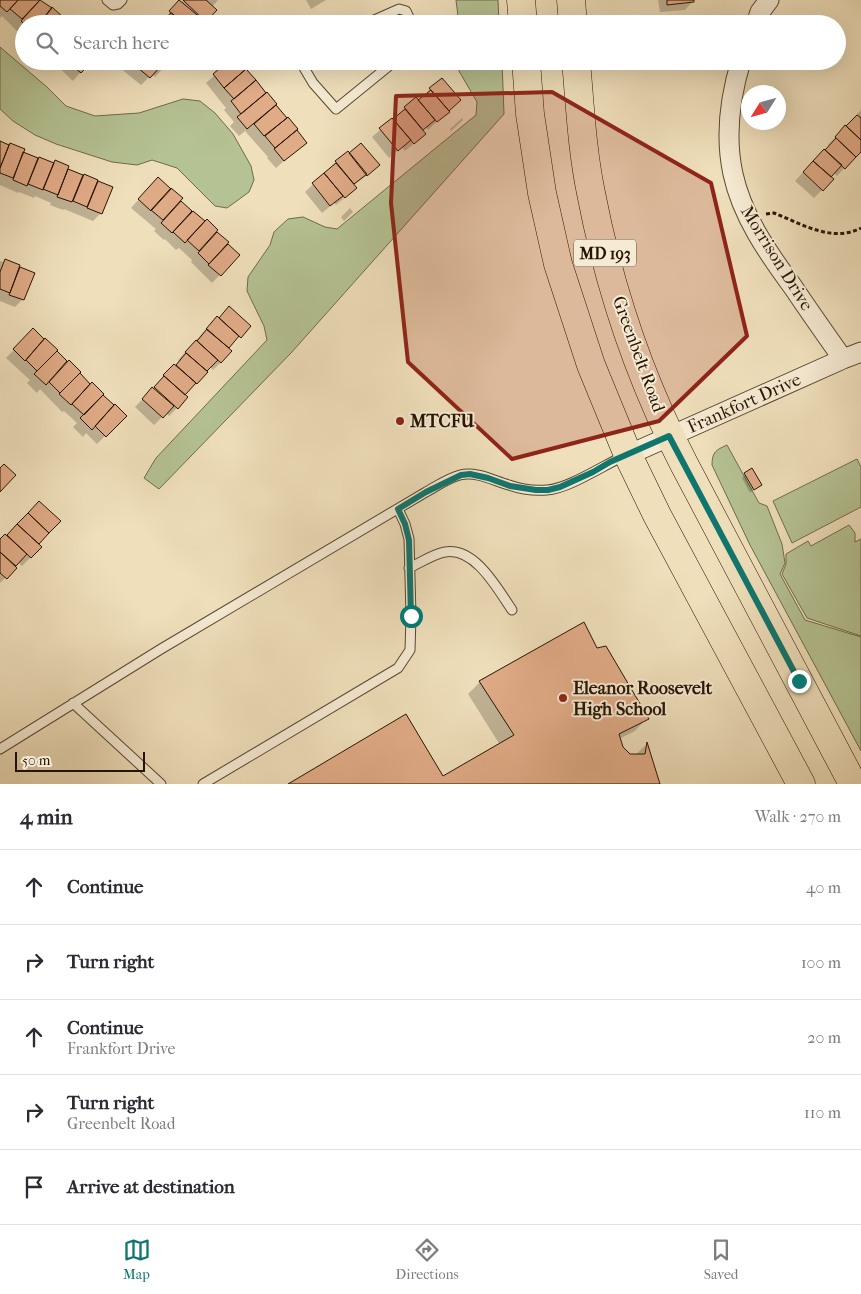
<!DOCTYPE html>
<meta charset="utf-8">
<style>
:root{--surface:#fff;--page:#f7f7f7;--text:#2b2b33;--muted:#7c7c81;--line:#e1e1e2;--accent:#0f766e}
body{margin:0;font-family:"IM FELL French Canon",serif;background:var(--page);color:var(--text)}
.compass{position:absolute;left:741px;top:85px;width:45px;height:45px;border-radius:50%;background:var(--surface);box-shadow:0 5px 20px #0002;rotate:233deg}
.scale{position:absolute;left:15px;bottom:12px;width:130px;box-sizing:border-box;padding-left:5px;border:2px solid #271400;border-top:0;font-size:14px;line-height:18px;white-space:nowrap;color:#271400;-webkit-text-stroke:4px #f5ead3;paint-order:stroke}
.stop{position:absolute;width:15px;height:15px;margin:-11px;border:4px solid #0f766e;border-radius:50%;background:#fff}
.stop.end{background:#0f766e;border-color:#fff;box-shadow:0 1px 5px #0008}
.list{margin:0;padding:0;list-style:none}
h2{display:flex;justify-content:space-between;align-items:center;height:65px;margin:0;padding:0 20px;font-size:21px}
h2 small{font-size:16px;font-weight:400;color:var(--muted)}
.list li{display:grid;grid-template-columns:32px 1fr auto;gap:15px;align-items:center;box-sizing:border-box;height:75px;padding:0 20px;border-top:1px solid var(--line)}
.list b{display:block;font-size:19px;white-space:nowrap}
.list p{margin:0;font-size:16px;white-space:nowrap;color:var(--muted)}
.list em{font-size:16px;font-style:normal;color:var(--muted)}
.icon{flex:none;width:28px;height:28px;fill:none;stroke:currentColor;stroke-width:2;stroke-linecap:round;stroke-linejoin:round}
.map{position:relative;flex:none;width:861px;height:784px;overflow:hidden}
.search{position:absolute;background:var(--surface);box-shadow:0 5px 20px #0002;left:15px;right:15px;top:15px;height:55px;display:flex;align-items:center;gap:12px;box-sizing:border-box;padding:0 18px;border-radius:28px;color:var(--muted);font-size:19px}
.sheet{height:440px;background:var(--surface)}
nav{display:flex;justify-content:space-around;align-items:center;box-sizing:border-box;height:70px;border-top:1px solid var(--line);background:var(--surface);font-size:14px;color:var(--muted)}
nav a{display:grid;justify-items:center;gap:2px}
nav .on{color:var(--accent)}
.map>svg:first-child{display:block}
.green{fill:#b5c293;stroke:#6e6b4a}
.shadow{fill:#0003}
.building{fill:#e0ab87;stroke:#271400}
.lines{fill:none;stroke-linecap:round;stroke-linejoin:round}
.service-casing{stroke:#59472f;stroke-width:11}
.minor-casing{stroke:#59472f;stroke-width:21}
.primary-casing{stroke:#271400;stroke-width:29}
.path{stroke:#271400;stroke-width:3;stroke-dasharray:4 2.5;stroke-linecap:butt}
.service{stroke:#f5ead3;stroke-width:9}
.minor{stroke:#f5ead3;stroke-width:19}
.primary{stroke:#efdfbb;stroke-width:28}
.route{stroke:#0f766e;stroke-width:6}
.marked{fill:#8f2418;fill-opacity:0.2;stroke:#8f2418;stroke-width:4;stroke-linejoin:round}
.poi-dot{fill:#8f2418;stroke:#f5ead3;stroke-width:2}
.labels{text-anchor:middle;stroke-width:4;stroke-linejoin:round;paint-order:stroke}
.shield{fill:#f5ead3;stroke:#65543f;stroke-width:1}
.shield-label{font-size:16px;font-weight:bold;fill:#271400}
.street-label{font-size:18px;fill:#271400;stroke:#f5ead3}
.poi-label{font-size:18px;font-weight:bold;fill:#271400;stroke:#f5ead3;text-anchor:start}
</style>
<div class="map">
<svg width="861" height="784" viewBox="0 0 861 784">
<rect width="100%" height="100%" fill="#efdfbb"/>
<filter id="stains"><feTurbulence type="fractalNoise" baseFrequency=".004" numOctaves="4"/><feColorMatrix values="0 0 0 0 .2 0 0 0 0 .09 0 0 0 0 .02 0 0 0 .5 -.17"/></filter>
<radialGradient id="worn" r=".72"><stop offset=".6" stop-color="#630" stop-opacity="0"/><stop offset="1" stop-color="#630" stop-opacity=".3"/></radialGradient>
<path class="green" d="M456,0H498L499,24H459Z
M0,47L47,87L66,106L95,116L139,113L183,99L200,101L215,113L233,134L251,166L254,180L249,192L227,208L215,206L177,168L152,160L137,165L112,162L56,144L35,135L13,121L0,109Z
M460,61H502L504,114L291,353L159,489L144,478L156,458L267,340L264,326L247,291L248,277L270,245L274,232L288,219L303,217L325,227L337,229L476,115L477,102L459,71Z
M727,445L759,503L767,506L782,544L785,563L780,574L805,620L861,637V751L750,545L712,465C712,452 716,450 727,445Z
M857,459L861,467V507L792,543L773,501Z
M849,525L855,533V542L861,539V636L807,618L782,574L786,564V554L808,541L811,546Z"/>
<path class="shadow" d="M0,0H40L69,24H24V38L2,16L0,18Z
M183,0H218L212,7L215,10L203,24H161L172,9L180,1L182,2Z
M306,0H326L311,9Z
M658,0H693V1L685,10L660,12Z
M52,61H90L73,81Z
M126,61H170L155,77L152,74L141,85L120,68Z
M230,61H239L276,104L274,105L305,142L276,168L267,158L268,157L245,131L239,136L230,126L234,122L224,110L226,108L206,83Z
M430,89L451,108L428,130L426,127L422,131L416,142L405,151L402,147L389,158L372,137L416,99L418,102Z
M861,110V150L837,176L833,173L822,190L814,198L795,181L816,158L825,151L829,147L828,145Z
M462,118L463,120L451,131L450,129Z
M0,142L23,150L22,153L38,160L53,164L55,162L67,170L111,187L101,213L93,221L64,209L63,210L50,205L51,203L35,196L34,198L19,192L18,193L0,185Z
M336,162L370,173L354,185L356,188L336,205L334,203L322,213L305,192Z
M150,187L179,201L215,232L239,255L212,283L191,262L192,260L179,248L176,250L165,239L164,240L154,231L156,229L131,208Z
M350,208L353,212L344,221L341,217Z
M0,261L4,262L5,261L33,273L23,299L15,307L0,301Z
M209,326H249L227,349L221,362L213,370L210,367L183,395L186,398L177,408L169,416L166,413L154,425L135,407L175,366L179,361L178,360Z
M33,330L44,341L45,340L90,385L92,384L114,407L125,416L97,444L86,433L83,437L73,427L77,423L64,411L62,412L40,389L37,393L27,383L30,380L6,358Z
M745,474L760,485L750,493L742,478Z
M32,510L59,521L37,544L40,547L30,558L22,566L18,562L14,566L15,568L0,583V541L7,537Z
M597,649L647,718L635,731L619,739L622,748L629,755H635L647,744L659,784H291L443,778L500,745L468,694L480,682Z"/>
<path class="building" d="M0,0H18L7,12L0,6Z
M18,0H40L22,19L10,9Z
M40,0L52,8L39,24H24L21,21Z
M179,0L202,19L198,24H185L169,11Z
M183,0H206L217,10L206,22Z
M667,0H694V2L667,5Z
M52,7L65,19L61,24H39Z
M171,13L185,24H161Z
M70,61H92L81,73L69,63Z
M130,61H154L160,67L150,78Z
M154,61H171L164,70Z
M228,61H240L246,69L224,88L213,74Z
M246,69L256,80L234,99L224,88Z
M442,78L461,100L449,111L429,88Z
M256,80L266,93L241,114L231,101Z
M431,90L450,112L437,122L418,100Z
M267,92L277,104L247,129L237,117Z
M416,97L435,120L423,130L404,107Z
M276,105L287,118L264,136L254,124Z
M405,109L426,134L414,144L393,119Z
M857,115L861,118V140L846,126Z
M288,117L298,129L275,148L265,136Z
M392,118L411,140L398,151L379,128Z
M845,125L861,140V152L856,157L835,137Z
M297,130L307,143L284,161L274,149Z
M836,138L856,157L845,169L825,150Z
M0,141L9,145L0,168Z
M10,143L25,149L13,178L0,173V168Z
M361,143L380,165L367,176L349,153Z
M824,149L842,165L831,177L813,161Z
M348,151L367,174L354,184L335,161Z
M23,152L38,158L27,186L13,180Z
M39,157L54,163L43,190L28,184Z
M55,160L69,166L58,195L43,189Z
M813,161L834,179L823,191L803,172Z
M336,163L357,188L345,198L324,173Z
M68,169L83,175L72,202L57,197Z
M324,173L343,196L330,206L312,183Z
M84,174L98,180L87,207L73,201Z
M158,177L171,189L151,211L138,199Z
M98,181L113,187L102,214L87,208Z
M171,188L183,198L163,220L151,210Z
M181,201L192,211L172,233L161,223Z
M193,211L205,221L185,243L173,232Z
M207,219L218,230L199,251L187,240Z
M217,232L229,242L209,264L198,253Z
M228,244L240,255L221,276L208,265Z
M5,259L20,265L10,293L0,289V272Z
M20,267L35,273L24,300L9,295Z
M229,306L251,326L241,338L219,318Z
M217,316L239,336L229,348L206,329Z
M33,328L44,339L25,361L13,349Z
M207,329L232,351L221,363L197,341Z
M45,338L58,350L37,371L26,360Z
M196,340L218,360L207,371L185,352Z
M57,351L67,361L46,385L34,374Z
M186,353L208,372L197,384L176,365Z
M69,360L81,372L60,393L49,382Z
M174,364L196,383L185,395L163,375Z
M80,373L90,384L71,405L59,394Z
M164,376L188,397L178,409L154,387Z
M92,382L104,394L84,415L72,404Z
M152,387L174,406L163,418L142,399Z
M103,395L114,405L92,430L80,418Z
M115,404L127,416L106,437L95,426Z
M4,464L16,475L0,492V468Z
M752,468L762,485L754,490L744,473Z
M39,501L61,521L49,533L28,513Z
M28,513L49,533L39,544L17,524Z
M17,524L42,547L31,558L7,535Z
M5,534L27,554L16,566L0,552V539Z
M0,552L17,568L7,579L0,573Z
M584,622L597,648L606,646L649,719L619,734L623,747L630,754H645L647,742L660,784H288L406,714L443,776L514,735L479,681Z"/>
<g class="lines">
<defs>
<path id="service" d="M107,0L113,5L118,4L122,0
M365,24L399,9L406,11L412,24
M300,61L313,83L336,109L395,61
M409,568C420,563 433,554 445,552C475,547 497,588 512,610
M73,703L161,784
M0,749L161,649L426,492C437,486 448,478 460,475C477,471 494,481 509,485C520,489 535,491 547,490C568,489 604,465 624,456
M203,784L398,668L410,650L411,616L409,539L405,524L398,509"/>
<path id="minor" d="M756,24L760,12L769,0
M741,61C730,97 725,137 733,174C742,216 768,253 793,287C809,311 826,335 843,359
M628,455L843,359L861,352"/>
<path id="primary" d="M521,0L523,24
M571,0L573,24
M526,61L530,114L542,193L558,264L591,365L628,455L657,515L801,784
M576,61C580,105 582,150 591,193C609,287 640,379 684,464L853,784"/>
</defs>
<use href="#service" class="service-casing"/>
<use href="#minor" class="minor-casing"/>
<use href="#primary" class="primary-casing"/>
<path class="path" d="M766,214L774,213C802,224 832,243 861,228"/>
<use href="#service" class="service"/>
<use href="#minor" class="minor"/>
<use href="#primary" class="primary"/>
</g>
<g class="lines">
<path class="route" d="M411,616L409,540L405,524L398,509L426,492L461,475L470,474L488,478L510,486L536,490H548L560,487L593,472L610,462L669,436L799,681"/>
</g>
<path class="marked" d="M552,92L711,183L747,336L659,421L512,459L408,362L391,203L396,96Z"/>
<g class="poi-dot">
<circle cx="400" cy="421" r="5"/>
<circle cx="563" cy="698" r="5"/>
</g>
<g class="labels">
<rect class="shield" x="574" y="239.5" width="62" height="27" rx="4"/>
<g class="shield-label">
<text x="605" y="259">MD 193</text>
</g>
<g class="street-label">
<text transform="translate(777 258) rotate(58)" y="6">Morrison Drive</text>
<text transform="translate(639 354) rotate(70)" y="6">Greenbelt Road</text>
<text transform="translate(744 403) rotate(-24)" y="6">Frankfort Drive</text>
</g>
<g class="poi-label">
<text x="410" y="427">MTCFU</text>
<text x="573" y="694">Eleanor Roosevelt<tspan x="573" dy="21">High School</tspan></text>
</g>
</g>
<rect width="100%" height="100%" filter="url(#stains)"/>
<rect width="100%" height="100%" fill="url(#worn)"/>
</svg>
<svg class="compass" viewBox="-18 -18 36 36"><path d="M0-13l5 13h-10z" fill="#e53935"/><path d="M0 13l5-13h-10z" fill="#7c7c81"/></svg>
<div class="scale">50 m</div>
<div class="stop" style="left:411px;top:616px"></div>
<div class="stop end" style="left:799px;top:681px"></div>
<div class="search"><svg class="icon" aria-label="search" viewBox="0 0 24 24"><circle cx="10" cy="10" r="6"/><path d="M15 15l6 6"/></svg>Search here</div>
</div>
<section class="sheet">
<h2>4 min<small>Walk · 270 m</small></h2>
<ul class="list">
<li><svg class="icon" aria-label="ahead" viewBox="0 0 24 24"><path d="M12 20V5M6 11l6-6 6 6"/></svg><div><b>Continue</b></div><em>40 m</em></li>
<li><svg class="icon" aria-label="right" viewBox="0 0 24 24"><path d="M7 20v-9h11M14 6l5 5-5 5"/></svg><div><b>Turn right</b></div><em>100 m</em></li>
<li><svg class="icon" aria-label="ahead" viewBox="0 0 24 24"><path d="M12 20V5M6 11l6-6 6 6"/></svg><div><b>Continue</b><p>Frankfort Drive</p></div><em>20 m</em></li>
<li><svg class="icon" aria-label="right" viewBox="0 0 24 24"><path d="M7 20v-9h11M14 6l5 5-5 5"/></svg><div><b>Turn right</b><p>Greenbelt Road</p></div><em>110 m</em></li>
<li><svg class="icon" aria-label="arrive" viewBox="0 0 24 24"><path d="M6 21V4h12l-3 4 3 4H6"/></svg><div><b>Arrive at destination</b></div></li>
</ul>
</section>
<nav>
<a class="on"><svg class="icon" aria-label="map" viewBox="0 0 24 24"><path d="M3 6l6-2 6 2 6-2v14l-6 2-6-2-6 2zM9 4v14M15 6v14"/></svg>Map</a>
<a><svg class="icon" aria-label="directions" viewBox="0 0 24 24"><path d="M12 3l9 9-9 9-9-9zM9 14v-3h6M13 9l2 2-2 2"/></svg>Directions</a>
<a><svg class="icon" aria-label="saved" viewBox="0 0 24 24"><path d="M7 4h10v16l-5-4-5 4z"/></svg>Saved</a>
</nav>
